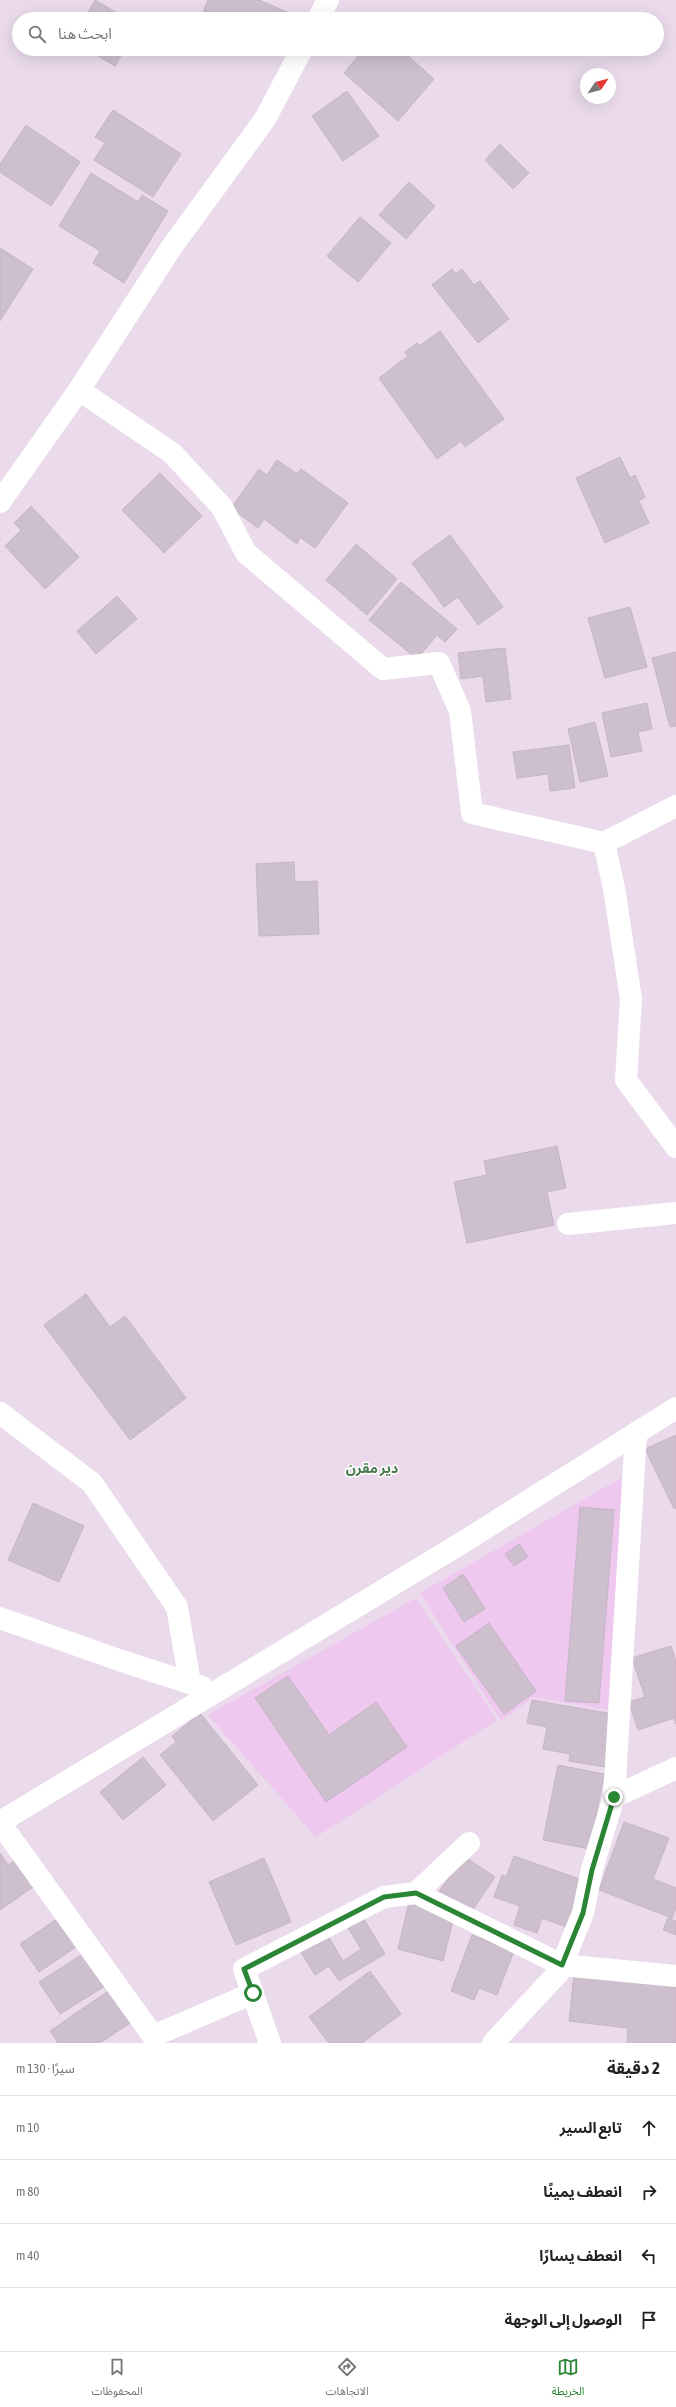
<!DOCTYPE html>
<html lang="ar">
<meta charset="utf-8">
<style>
:root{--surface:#fff;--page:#f6f6f6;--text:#222;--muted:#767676;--line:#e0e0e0;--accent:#2a8535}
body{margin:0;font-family:"Asap Condensed","Noto Sans Arabic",sans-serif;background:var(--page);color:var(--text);direction:rtl}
.compass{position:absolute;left:580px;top:68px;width:36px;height:36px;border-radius:50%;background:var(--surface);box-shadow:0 4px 16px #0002;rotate:55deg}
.stop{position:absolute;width:12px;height:12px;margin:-9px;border:3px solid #2a8535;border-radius:50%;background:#fff}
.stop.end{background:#2a8535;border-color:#fff;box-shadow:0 1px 4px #0008}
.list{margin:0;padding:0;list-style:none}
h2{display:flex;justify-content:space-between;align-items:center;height:52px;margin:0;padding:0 16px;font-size:17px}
h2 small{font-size:13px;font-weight:400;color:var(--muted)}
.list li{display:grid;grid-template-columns:26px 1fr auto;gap:12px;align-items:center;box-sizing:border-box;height:64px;padding:0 16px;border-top:1px solid var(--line)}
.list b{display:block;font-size:15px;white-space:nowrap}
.list em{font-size:13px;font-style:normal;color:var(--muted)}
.icon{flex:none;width:22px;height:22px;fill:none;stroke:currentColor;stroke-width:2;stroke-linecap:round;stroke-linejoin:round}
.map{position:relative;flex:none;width:676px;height:2043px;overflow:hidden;direction:ltr}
.search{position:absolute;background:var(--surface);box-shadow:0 4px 16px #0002;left:12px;right:12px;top:12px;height:44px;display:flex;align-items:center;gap:10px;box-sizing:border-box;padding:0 14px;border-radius:22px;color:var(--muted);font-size:15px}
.sheet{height:308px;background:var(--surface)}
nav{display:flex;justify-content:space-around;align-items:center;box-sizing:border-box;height:56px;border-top:1px solid var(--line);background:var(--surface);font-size:11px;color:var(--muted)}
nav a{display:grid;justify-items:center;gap:2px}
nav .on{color:var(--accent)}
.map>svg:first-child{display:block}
.education{fill:#eec8ef}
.building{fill:#cdbfce;stroke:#c6b4c7}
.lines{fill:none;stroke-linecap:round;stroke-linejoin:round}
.minor{stroke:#fff;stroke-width:22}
.tertiary{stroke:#fff;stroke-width:22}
.route{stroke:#2a8535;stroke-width:5}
.labels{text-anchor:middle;stroke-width:3;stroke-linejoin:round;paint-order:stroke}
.quarter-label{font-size:14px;font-weight:bold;fill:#487b4f;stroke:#fff}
</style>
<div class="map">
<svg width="676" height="2043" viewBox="0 0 676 2043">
<rect width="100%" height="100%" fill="#eadaec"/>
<path class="education" d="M623,1477L608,1710L533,1697L501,1721L420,1593Z
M416,1598L497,1720L316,1837L208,1715Z"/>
<path class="building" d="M95,0L127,19H84Z
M208,0H259L299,17L298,19H205L201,17Z
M86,49H125L115,66Z
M264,49H286L283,56Z
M364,49H400L434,79L398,121L344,73Z
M347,91L379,136L343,161L312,116Z
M113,110L181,154L153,197L94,160L105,143L95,137Z
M26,125L80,162L51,206L0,172V164Z
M500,144L529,173L513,189L485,160Z
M91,173L138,202L142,195L168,211L124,283L93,263L100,251L59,226Z
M409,182L435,206L406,239L379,215Z
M360,217L391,243L358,282L327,256Z
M0,248L33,269L0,321Z
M452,269L456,274L462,269L474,285L480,281L509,319L478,343L432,285Z
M440,331L504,419L465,447L461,441L437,459L379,378L408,356L405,352L417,343L419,346Z
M620,457L630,478L635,475L645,497L639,501L649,523L605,543L576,478Z
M277,460L297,474L301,469L348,503L315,548L300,537L297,544L264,519L258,528L231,508L259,469L267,475Z
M160,473L202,516L164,553L122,510Z
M31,506L79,557L45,589L5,546L21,530L14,523Z
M450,535L503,607L478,625L458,597L444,607L412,563Z
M356,544L397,579L367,615L326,580Z
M401,582L457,629L445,642L437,635L417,659L369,620Z
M117,596L137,619L96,654L77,631Z
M630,607L647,667L605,678L588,618Z
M505,648L511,699L486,702L483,676L461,679L458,653Z
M676,652V726L670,727L652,658Z
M647,703L652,729L638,732L642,751L611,757L602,713Z
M595,722L608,776L580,782L568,729Z
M569,745L575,788L550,791L548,774L517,778L513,752Z
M294,862L295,882L317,881L319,934L259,936L256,864Z
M557,1146L566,1188L547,1192L554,1225L467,1243L454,1182L487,1175L484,1161Z
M86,1294L110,1327L125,1316L186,1398L130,1440L44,1325Z
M676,1435V1508L674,1509L645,1449Z
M33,1503L84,1526L59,1582L8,1560Z
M580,1507L614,1510L599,1703L565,1701Z
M519,1544L528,1557L514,1566L505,1554Z
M463,1574L485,1609L464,1622L443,1588Z
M489,1623L536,1691L504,1714L456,1646Z
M671,1646L676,1661V1724L674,1718L638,1730L629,1702L645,1697L632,1658Z
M288,1676L329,1735L376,1702L407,1747L326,1802L255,1698Z
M532,1700L613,1714L605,1767L569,1761L570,1754L543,1749L547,1727L527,1723Z
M200,1713L258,1785L213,1821L160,1755L176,1742L172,1736Z
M143,1757L166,1785L123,1820L100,1792Z
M558,1765L604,1774L590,1849L543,1840Z
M624,1822L669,1838L653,1879L676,1888V1908L672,1918L599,1890Z
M0,1853L8,1865L17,1858L36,1885L0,1910Z
M464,1856L495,1877L469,1915L438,1893Z
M514,1856L585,1881L569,1928L542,1918L537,1933L514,1925L520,1906L494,1897L502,1875L506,1877Z
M264,1858L291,1922L236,1945L209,1882Z
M409,1902L455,1913L443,1961L398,1949Z
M362,1916L385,1954L339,1981L329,1966L315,1975L301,1952L328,1936L343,1961L361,1949L347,1926Z
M668,1918L676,1921V1935L663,1930Z
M57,1919L76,1947L39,1972L20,1944Z
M472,1935L514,1951L497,1995L479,1988L474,2000L451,1991Z
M89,1950L110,1983L60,2014L39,1982Z
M370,1971L401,2014L362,2043H329L309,2017Z
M574,1974L676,1985V2043H627L628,2028L569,2021Z
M111,1989L133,2021L100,2043H58L50,2031Z"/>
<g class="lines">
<path class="minor" d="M318,19L328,0
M79,390L172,453L222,507L246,553L383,669L439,663L460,711L472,813L604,843
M0,502L79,390L171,248L265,119L302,49
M676,806L604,843L614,888L631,999L626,1080L676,1147
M568,1224L676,1213
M0,1413L92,1483L177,1607L190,1683
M0,1618L119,1660L202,1687
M614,1797L676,1768
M0,1823L153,2036L253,1993
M469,1843L416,1893L562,1965L676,1976
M270,2043L244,1969L384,1897L416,1893
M493,2043L559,1972L583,1913L592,1869L614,1797L636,1433"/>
<path class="tertiary" d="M0,1822L460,1544L676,1408"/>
</g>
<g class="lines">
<path class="route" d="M253,1993L244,1969L384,1897L416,1893L562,1965L583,1913L592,1870L614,1797"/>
</g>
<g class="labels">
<g class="quarter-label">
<text x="372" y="1473">دير مقرن</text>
</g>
</g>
</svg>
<svg class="compass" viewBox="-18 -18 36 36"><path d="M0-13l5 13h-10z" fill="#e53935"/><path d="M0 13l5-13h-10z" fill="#767676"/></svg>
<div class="stop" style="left:253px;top:1993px"></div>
<div class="stop end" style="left:614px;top:1797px"></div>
<div class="search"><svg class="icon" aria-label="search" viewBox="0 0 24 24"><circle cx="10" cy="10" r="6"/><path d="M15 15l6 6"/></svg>ابحث هنا</div>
</div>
<section class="sheet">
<h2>2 دقيقة<small>سيرًا · 130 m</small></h2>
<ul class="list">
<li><svg class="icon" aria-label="ahead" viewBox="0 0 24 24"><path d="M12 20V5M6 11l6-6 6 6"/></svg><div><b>تابع السير</b></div><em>10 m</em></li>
<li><svg class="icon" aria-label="right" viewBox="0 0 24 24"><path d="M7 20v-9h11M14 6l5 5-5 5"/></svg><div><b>انعطف يمينًا</b></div><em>80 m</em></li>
<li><svg class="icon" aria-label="left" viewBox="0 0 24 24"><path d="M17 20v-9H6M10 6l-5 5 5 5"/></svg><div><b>انعطف يسارًا</b></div><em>40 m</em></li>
<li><svg class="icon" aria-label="arrive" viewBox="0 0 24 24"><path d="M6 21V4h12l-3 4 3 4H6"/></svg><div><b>الوصول إلى الوجهة</b></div></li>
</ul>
</section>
<nav>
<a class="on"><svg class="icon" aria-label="map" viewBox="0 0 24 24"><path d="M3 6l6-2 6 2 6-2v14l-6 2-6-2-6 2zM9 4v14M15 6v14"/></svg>الخريطة</a>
<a><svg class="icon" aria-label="directions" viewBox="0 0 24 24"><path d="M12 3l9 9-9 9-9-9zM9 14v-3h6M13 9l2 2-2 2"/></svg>الاتجاهات</a>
<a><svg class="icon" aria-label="saved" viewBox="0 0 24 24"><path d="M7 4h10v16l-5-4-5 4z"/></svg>المحفوظات</a>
</nav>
